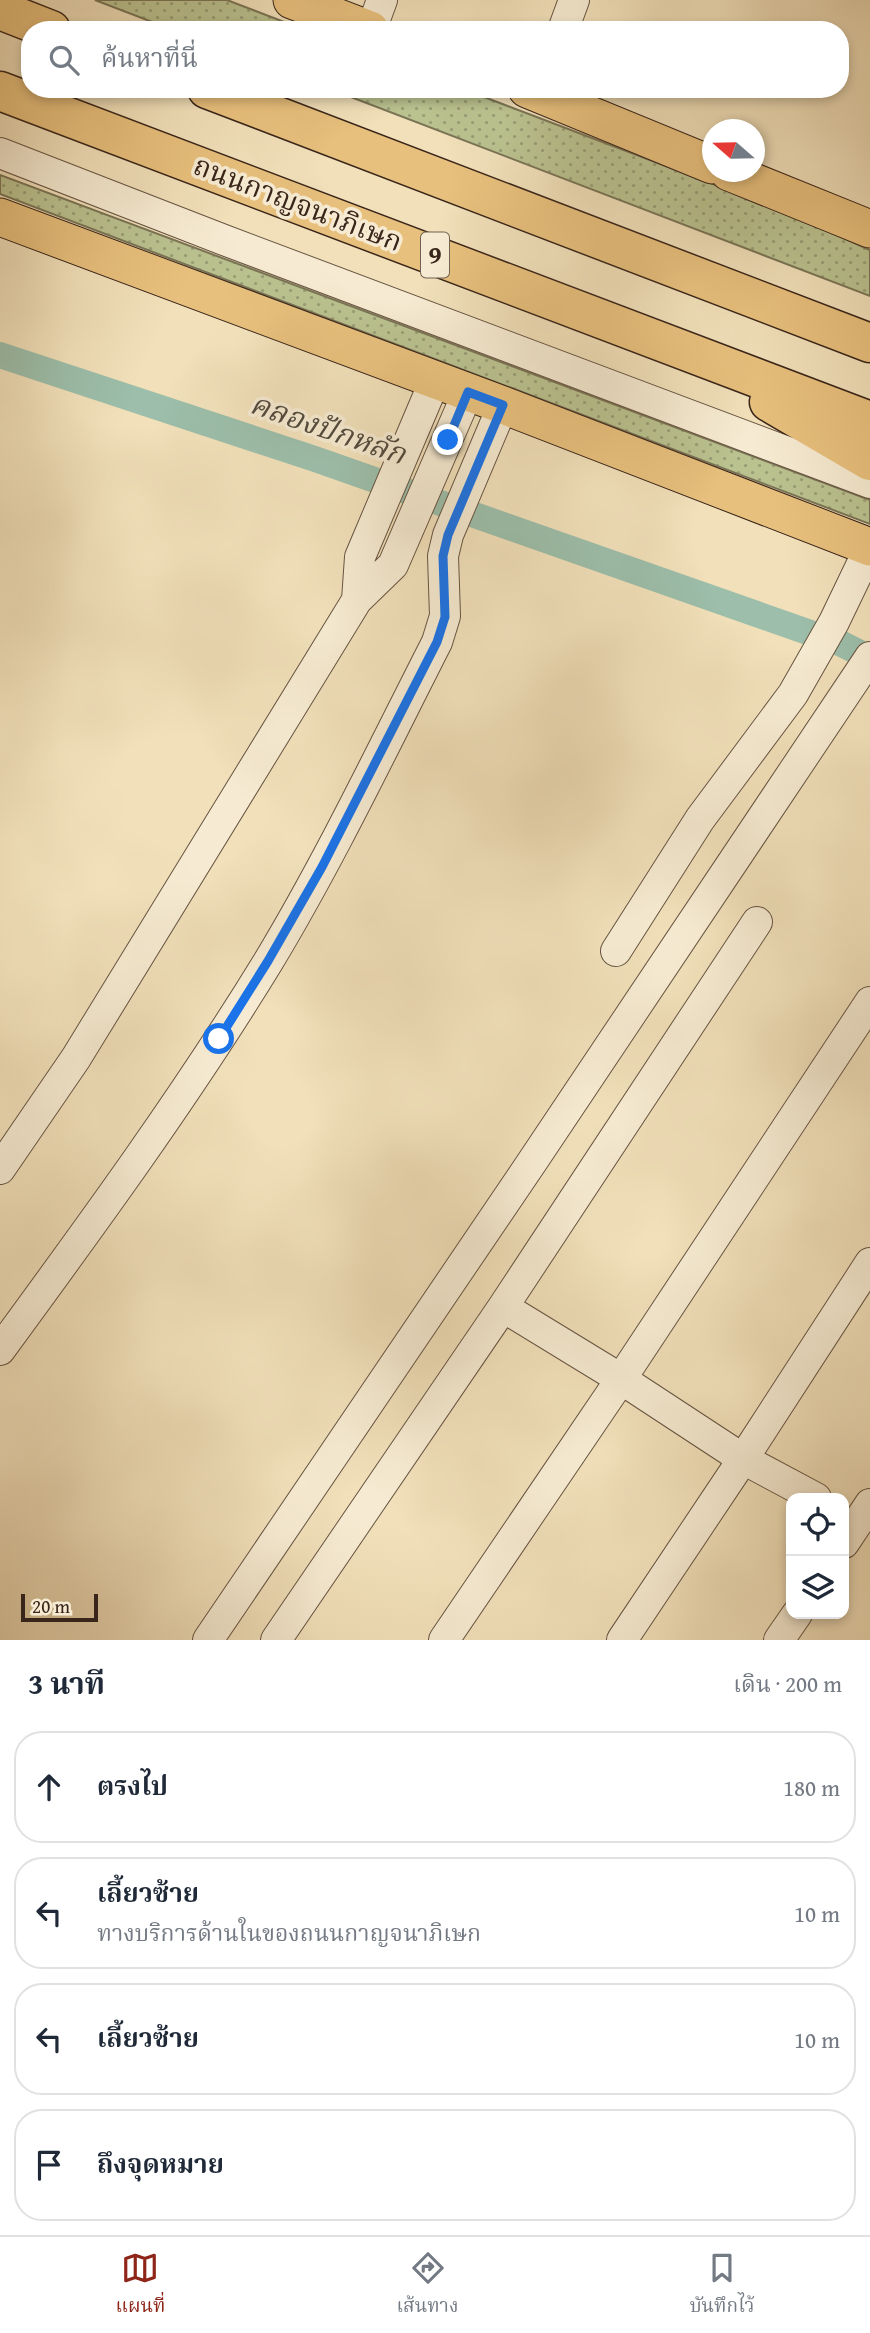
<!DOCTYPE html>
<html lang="th">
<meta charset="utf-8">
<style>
:root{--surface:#fff;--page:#f6f6f7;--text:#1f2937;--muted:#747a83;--line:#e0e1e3;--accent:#8f2418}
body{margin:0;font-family:"Gentium Book Plus","Noto Serif Thai",serif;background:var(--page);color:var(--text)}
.controls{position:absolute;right:21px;bottom:21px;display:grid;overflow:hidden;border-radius:14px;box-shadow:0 4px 10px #0003}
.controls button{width:63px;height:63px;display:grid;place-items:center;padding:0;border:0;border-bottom:2px solid var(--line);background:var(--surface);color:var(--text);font:35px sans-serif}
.compass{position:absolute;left:702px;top:119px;width:63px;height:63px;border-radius:50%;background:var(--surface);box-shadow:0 4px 10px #0003;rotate:290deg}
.scale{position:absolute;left:21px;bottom:18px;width:77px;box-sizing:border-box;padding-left:7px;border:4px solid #39251a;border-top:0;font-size:19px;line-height:24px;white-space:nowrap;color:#39251a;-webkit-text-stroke:5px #f6ebd2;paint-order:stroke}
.stop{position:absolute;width:21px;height:21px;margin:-16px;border:5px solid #1a73e8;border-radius:50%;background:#fff}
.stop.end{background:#1a73e8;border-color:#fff;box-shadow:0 2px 7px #0008}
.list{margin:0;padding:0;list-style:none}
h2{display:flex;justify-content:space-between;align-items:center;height:91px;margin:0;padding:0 28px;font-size:30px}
h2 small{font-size:23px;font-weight:400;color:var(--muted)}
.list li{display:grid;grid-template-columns:46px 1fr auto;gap:21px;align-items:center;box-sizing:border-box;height:112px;margin:0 14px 14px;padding:0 14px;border:2px solid var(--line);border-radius:28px}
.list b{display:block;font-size:26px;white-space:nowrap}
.list p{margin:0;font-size:23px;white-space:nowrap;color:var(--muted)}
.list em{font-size:23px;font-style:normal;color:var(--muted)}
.icon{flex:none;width:38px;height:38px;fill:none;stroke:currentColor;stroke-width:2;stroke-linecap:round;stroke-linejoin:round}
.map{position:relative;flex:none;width:870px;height:1640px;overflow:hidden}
.search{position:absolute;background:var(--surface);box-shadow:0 4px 10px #0003;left:21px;right:21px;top:21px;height:77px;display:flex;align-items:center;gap:18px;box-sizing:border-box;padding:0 24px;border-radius:28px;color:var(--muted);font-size:26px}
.sheet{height:595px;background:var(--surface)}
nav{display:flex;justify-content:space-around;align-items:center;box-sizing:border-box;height:98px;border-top:2px solid var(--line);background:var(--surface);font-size:19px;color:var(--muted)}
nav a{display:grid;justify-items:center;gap:4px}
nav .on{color:var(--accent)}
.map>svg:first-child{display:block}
.grass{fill:url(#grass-dots);stroke:#7a7455;stroke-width:2}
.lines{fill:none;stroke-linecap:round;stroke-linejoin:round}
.canal{stroke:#9cbeaa;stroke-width:26}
.minor-casing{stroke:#675442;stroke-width:32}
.major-casing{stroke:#39251a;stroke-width:39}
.highway-casing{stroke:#39251a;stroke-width:41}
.minor{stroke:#f6ebd2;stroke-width:30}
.major{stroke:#e8c07d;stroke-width:37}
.highway{stroke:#e8c07d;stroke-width:38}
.route{stroke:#1a73e8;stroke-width:9}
.labels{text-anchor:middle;stroke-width:7;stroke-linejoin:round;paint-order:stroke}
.shield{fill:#f6ebd2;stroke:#726051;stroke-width:2}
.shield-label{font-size:26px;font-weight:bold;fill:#39251a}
.street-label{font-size:28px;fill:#39251a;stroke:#f6ebd2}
.water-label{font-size:30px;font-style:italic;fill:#524b3e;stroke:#f6ebd2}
</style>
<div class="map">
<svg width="870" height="1640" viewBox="0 0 870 1640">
<defs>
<pattern id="grass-dots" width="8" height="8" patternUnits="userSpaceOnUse" patternTransform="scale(1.75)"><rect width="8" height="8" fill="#bac290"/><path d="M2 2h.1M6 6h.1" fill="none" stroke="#989d75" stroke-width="1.8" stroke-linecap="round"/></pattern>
</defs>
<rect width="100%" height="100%" fill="#f1e0ba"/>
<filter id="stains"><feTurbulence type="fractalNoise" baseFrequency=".00286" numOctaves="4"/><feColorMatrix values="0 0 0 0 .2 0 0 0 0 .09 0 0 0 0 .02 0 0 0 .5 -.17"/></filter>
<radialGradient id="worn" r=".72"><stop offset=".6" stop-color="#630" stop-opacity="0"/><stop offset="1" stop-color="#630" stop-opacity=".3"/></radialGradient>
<path class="grass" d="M95,0H227L305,30H173Z
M330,89H463L771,206L870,250V296Z
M0,175L870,500V524L0,194Z"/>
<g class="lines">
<path class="canal" d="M0,355L315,459L842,644L870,658"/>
<defs>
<path id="minor" d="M371,30L382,0
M563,30L574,0
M0,153L224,240L870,483
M357,600L360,557L435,380
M616,951L700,819L793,694L834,622L870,547
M0,1169L76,1058L357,600L393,565L468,392
M503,1307L621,1379L743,1459L816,1498
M0,1350C93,1223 186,1096 268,962C330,859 382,750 437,642L445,616L443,556L448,535L503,405
M844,1543L870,1504
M208,1640L532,1162L870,657
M276,1640L503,1307L757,922
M444,1640L621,1379L870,1002
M622,1640L743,1459L870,1263
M779,1640L797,1614"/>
<path id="major" d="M292,0L370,30
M527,89L712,165
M729,172L870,229
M0,217L503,405L870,547"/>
<path id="highway" d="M0,10L51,30
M207,89L870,343
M0,91L870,421
M769,402L870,461"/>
</defs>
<use href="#minor" class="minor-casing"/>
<use href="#major" class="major-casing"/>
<use href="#highway" class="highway-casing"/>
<use href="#minor" class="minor"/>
<use href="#major" class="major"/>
<use href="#highway" class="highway"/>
</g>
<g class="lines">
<path class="route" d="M219,1039L268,961L322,867L437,642L445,617L443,556L448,535L503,405L468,392L448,440"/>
</g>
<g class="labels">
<rect class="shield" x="421" y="232.5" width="28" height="45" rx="5"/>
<g class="shield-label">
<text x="435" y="264">9</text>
</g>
<g class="street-label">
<text transform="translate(298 203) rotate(21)" y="10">ถนนกาญจนาภิเษก</text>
</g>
<g class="water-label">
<text transform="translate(328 429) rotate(19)" y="10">คลองปักหลัก</text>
</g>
</g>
<rect width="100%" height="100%" filter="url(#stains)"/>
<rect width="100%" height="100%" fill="url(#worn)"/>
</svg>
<div class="controls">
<button><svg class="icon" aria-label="locate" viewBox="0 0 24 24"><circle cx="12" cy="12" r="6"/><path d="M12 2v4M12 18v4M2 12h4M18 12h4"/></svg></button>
<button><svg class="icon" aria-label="layers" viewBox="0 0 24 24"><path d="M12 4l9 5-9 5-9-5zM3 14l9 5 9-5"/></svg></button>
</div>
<svg class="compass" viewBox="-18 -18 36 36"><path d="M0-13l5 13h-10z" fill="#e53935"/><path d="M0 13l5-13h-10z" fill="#747a83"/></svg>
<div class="scale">20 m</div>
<div class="stop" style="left:219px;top:1039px"></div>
<div class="stop end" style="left:448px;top:440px"></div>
<div class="search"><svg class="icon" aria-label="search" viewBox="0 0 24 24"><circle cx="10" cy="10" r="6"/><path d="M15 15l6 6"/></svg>ค้นหาที่นี่</div>
</div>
<section class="sheet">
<h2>3 นาที<small>เดิน · 200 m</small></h2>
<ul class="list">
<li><svg class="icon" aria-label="ahead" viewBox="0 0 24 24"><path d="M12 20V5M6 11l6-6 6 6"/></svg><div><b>ตรงไป</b></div><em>180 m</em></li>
<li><svg class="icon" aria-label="left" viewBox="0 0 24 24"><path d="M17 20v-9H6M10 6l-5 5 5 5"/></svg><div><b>เลี้ยวซ้าย</b><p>ทางบริการด้านในของถนนกาญจนาภิเษก</p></div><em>10 m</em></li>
<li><svg class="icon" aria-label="left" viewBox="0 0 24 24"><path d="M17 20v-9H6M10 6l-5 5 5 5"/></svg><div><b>เลี้ยวซ้าย</b></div><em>10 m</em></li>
<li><svg class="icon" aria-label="arrive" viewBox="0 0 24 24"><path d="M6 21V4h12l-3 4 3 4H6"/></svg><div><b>ถึงจุดหมาย</b></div></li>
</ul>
</section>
<nav>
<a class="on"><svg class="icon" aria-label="map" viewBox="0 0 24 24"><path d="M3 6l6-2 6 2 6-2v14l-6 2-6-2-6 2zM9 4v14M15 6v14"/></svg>แผนที่</a>
<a><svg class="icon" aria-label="directions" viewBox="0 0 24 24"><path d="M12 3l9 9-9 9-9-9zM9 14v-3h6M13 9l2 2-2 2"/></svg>เส้นทาง</a>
<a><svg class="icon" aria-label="saved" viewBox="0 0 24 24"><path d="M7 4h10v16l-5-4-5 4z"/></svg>บันทึกไว้</a>
</nav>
